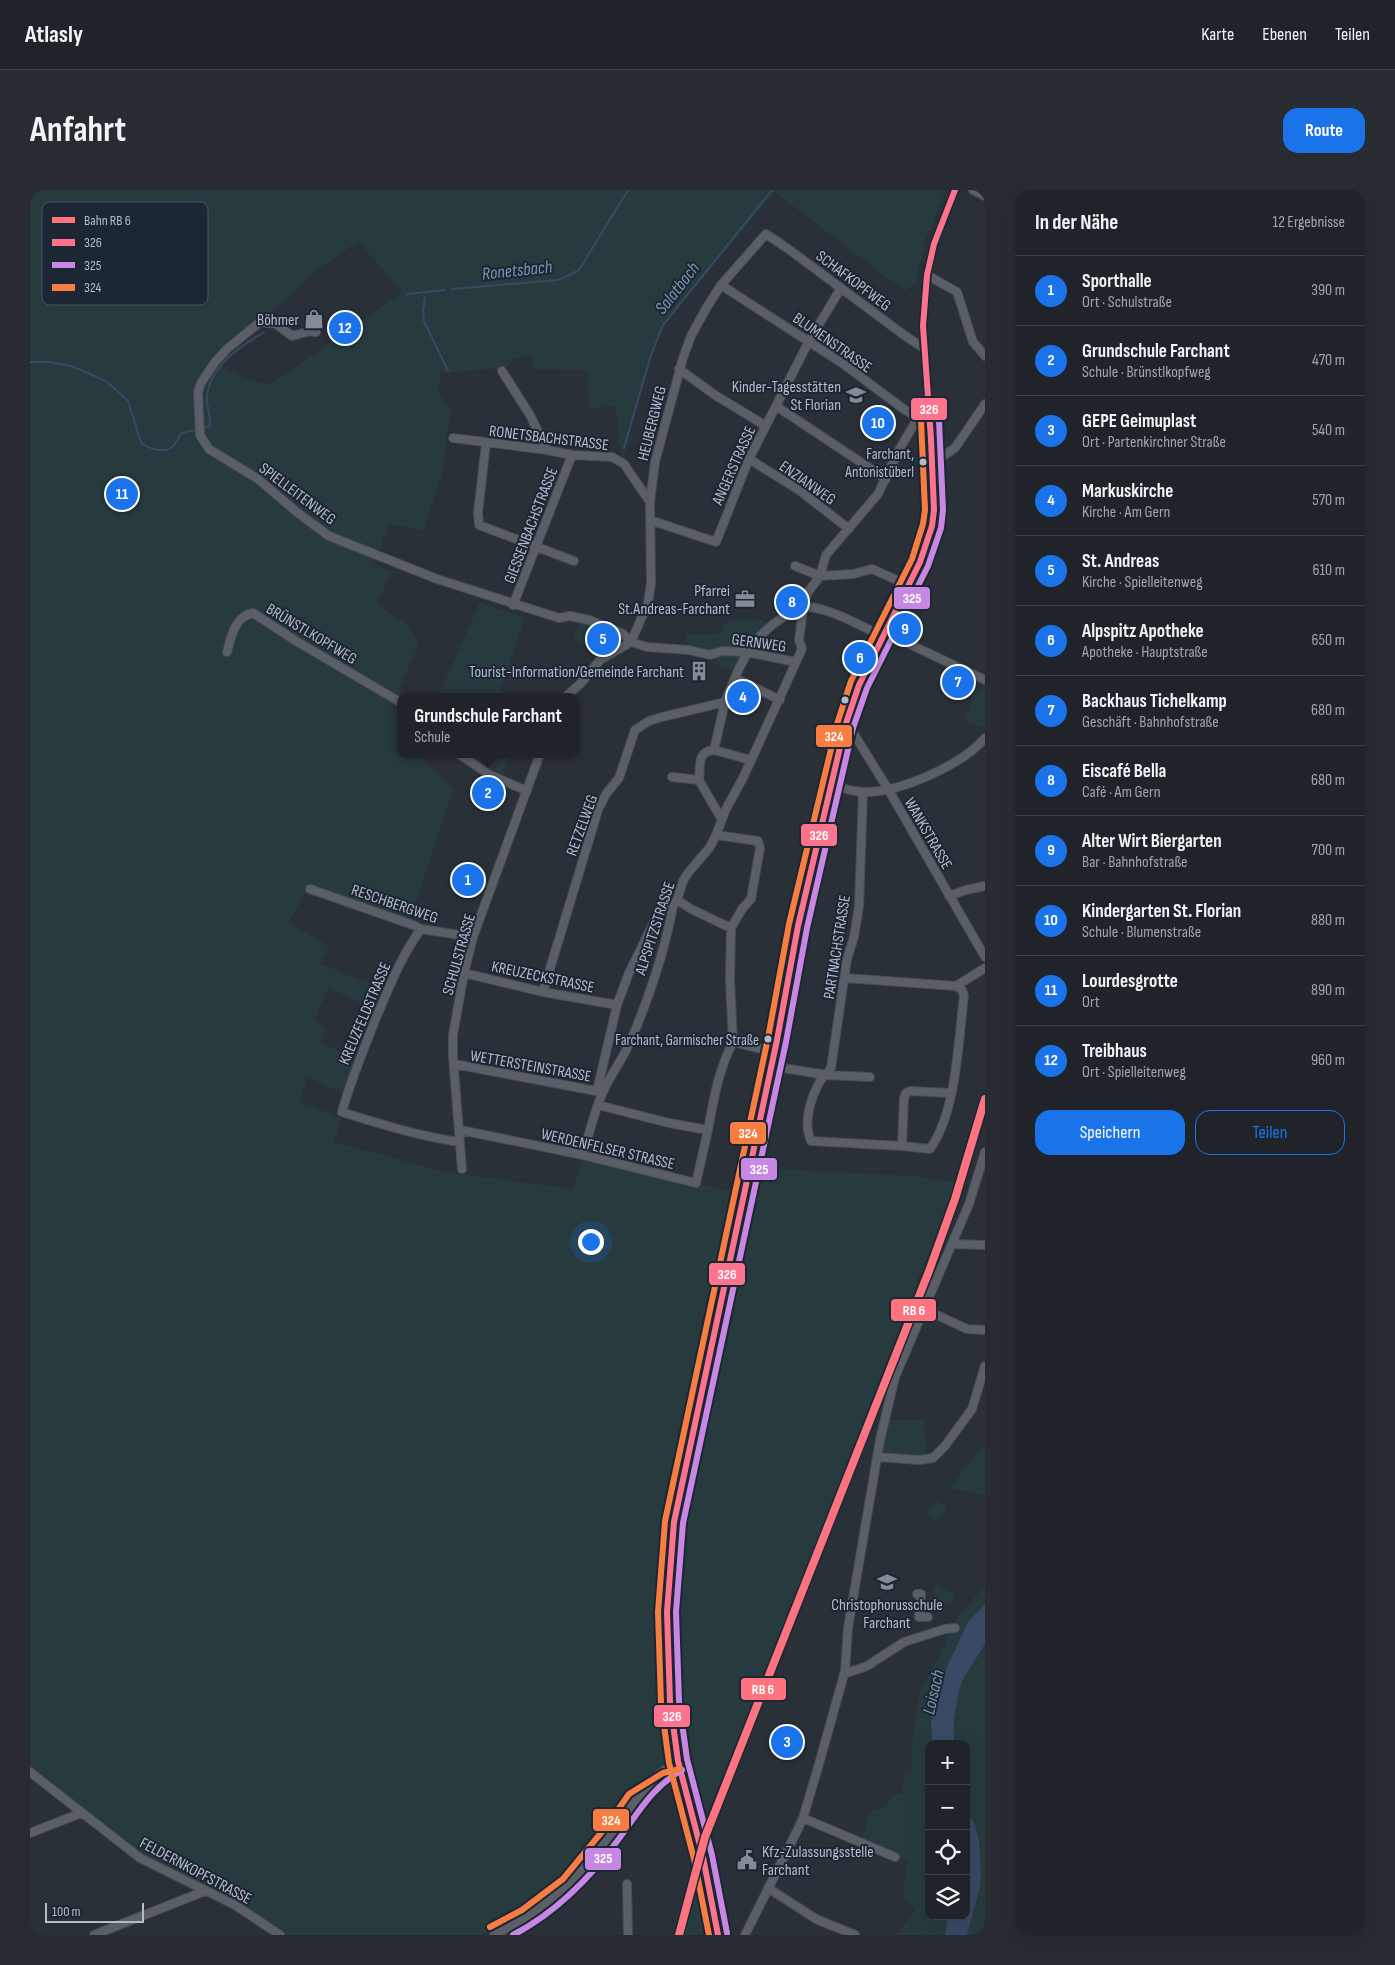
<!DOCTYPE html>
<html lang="de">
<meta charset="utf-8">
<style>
:root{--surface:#20242a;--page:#282c32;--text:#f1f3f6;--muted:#a2a4a8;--line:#3d4147;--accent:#1a73e8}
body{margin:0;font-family:"Sofia Sans Condensed",sans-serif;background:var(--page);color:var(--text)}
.controls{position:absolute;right:15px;bottom:15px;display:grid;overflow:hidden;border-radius:10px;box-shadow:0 5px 20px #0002}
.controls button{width:45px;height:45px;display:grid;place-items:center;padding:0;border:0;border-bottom:1px solid var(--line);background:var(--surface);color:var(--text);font:25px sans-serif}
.scale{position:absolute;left:15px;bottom:12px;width:99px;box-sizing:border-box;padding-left:5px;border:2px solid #b4bcc9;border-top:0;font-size:14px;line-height:18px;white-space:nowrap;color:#b4bcc9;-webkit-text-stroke:4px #1d2633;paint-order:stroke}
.you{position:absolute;left:560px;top:1051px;width:18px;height:18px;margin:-12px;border:4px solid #fff;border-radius:50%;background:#1a73e8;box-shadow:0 0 0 8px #1a73e833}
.badge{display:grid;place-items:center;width:32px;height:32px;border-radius:50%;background:var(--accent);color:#fff;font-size:16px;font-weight:700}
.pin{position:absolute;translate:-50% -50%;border:2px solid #fff;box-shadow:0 1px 5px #0006}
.popup{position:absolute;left:367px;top:503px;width:182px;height:65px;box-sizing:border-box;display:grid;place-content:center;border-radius:10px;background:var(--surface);filter:drop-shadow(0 1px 4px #0005);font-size:16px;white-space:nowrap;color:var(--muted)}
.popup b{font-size:19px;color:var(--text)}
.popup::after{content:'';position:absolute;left:50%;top:100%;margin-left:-10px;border:10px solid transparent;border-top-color:var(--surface)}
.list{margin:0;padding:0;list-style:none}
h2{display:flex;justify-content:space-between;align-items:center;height:65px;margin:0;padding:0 20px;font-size:21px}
h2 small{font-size:16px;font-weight:400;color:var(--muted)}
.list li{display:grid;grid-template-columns:32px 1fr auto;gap:15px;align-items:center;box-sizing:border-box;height:70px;padding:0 20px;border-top:1px solid var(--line)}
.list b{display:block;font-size:19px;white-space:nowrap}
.list p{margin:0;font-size:16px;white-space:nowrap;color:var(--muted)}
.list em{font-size:16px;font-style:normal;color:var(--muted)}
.actions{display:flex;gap:10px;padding:15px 20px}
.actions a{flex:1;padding:11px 0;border:1px solid var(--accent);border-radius:15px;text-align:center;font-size:18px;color:var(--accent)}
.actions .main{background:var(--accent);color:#fff}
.icon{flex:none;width:28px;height:28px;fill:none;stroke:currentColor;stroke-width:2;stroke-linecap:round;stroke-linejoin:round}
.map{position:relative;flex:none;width:955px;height:1745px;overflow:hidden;border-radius:15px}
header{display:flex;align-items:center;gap:30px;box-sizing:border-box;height:70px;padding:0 25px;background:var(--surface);border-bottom:1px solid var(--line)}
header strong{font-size:24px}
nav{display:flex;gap:28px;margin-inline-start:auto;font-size:18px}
.intro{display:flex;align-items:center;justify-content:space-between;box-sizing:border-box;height:120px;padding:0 30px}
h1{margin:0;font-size:35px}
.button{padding:12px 22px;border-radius:15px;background:var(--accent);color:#fff;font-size:18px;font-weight:700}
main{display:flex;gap:30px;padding:0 30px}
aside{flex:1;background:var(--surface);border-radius:15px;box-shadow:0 5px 20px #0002}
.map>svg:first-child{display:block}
.green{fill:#273a3e;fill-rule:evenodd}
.water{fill:#384963}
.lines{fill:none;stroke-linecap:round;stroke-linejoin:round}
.stream{stroke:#384963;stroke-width:2}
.river{stroke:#384963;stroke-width:11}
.minor-casing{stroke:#484c53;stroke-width:10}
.minor{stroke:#5a5e66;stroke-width:8}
.bus-1-casing{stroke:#1d2633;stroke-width:10}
.bus-2-casing{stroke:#1d2633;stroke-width:10}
.bus-3-casing{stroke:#1d2633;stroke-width:10}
.bus-1{stroke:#fc738d;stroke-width:6}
.bus-2{stroke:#c787e3;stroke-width:6}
.bus-3{stroke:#f77d43;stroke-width:6}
.rail-1-casing{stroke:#1d2633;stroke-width:11}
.rail-1{stroke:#fd737f;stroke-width:8}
.bus-dot{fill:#b4bcc9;stroke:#1d2633;stroke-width:2}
.labels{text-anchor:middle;stroke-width:4;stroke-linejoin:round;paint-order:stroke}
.bus-label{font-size:15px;fill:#b4bcc9;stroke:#1d2633;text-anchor:end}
.street-label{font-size:16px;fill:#b4bcc9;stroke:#1d2633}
.poi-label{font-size:16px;fill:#b4bcc9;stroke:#1d2633;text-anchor:end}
.water-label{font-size:18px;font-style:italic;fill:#7c92b1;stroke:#1d2633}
.key{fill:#1d2633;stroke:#4a5360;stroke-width:1}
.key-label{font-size:14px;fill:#b4bcc9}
.line-badge{stroke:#1d2633;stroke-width:2}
.badge-label{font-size:14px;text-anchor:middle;font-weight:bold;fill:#fff}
</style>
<header>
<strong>Atlasly</strong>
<nav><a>Karte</a><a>Ebenen</a><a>Teilen</a></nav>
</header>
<div class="intro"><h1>Anfahrt</h1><a class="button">Route</a></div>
<main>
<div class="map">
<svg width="955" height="1745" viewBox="0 0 955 1745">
<rect width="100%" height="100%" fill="#2a3038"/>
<path class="green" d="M0,0H916L895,52L886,93L874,101L745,2L636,132L622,167L609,210L595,263L594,274C588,258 588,235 585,216L559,219L558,181L504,179L500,165L483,169L475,178L410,183L409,203L421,218L412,283L393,341L360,334L344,373L362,382L347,414L377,434L389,455L369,498L387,507H370V564H396L394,571L423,599L380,731L279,696L258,733L299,755L291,774L357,800L349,821L298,798L285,830L296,838L290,852L329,870L316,905L278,888L269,911L311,928L304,952L416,982L543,999L554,967L714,1004L720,978L886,986L898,989L926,992L798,1323L672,1637L665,1621L652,1566C605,1579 584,1641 553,1675C525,1705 491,1729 453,1745H255L202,1710L112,1665L0,1582ZM328,51L372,102L242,193C226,196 195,178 181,169L194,154L255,111L282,84Z
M450,412L494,428L471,501L482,507H408Z
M700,429L734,430L736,435L715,458L705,481L685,474L687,467L679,462L657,453L656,445L691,444L693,435Z
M549,430L589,446C590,459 579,463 567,464L544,449Z
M954,495H955V538L934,531L946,498L952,499Z
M429,564H481L470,589Z
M857,1230H894L897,1267L851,1265Z
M955,1253V1305L919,1298Z
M907,1310L917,1318L906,1332L896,1324Z
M908,1395L922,1403L924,1406L922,1414L917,1415L906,1412L903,1401L906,1396Z
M955,1395V1414L938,1432L903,1506L901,1537L902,1554H899V1726H918L915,1745H866L885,1719L873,1708L877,1671L831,1651L839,1622L852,1619L866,1604L872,1603L875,1582H881L883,1541L891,1500L898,1485L910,1465L923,1433Z
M955,1454V1745H937L950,1697L951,1684L944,1632L936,1624V1554H924C924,1533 924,1511 932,1491C937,1478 947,1466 955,1454Z
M668,1682L674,1745H653Z"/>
<path class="water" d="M955,1414V1454L933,1489L928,1504L924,1530V1554H902L901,1537L903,1506L938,1432Z
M936,1624L944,1632L949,1650L951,1684L950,1697L937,1745H915L918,1726H936Z"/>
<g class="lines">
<path class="stream" d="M422,99L527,90L536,87L549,80L598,0
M377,104L415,100
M395,107L393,121L394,131L418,181
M0,172H18L41,176L76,191L98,211L111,253C118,258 134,264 142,257C146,254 149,247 151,243L166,240
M173,238L180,236C181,226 176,216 177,206C181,175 211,156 234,142
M594,258L621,165L633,135L742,0"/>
<path class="river" d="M0,1744V1745"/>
<defs>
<path id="minor" d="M943,0L955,6
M897,85L927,102L943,152L955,166
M691,95L812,173L875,220L891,229
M286,142L280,141L262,146L246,134L230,132L197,159L185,172L171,193L168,202L170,245L179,259L228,289L268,323L299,346L407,389L529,428L540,426L559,430L582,439L593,444L601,452L617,457L659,460L680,465L692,461L717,462L766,472
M649,179L685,205L736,236
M472,181L500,225L517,260
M746,216L856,289
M423,248L517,260L542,265L582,267L594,274L620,312
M456,253L448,323L449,335L544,371
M901,267L910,268L925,258L955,214
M719,269L769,300L819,339
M620,330L686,352L719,269L779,151L811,98
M765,376L790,386L823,384L842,379L878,395
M483,415L542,265
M854,442L955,490
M601,452L618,413L621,393L620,312L625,272L653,168L661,146L677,117L691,95L736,44L757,58L874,145L895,159
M197,462C201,447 205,426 223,423L266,451L370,512
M705,488L750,510
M535,507L550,494L570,470L601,452
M815,536L822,541L858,599L955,767
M684,560L721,570
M429,564L460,585L497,601
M642,587L669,590L692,630
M669,590C671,575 666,562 684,560L695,512
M800,595C811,597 823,602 834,602C869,603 932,575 955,548
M833,602L829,716L824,747L817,769L801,878C797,884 791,888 789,893C780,910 773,933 781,951L872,956L874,908L876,903L880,901L921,903
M686,645L728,651L730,658L721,709L712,719L701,738
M280,699L383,735L391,739L443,747
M919,706L936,700L955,696
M647,710L661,719L701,738L700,790L703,852L744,862
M391,739C370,768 360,796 346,828C334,859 321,889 312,922C350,934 389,946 429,952
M434,783L513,802L587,815
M815,788L926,796L955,778
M513,802L568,620L576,604L589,588L605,540L619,531L628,528L695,512C709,477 719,449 752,428C759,423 768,417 777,417C800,418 831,436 852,446
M424,874L571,902
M741,876L797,885L840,887
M567,901L587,815L599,783L624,732L634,720L643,716
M568,915L639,933L678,940C684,908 688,881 703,852
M430,940L553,965L666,993L678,940
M872,956L900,959C927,921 928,851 934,806L932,800L926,796
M553,965C559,944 564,922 573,902C581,884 594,867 602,848C619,807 635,760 643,716L647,710L653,691L658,683L680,657L686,645L696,619L713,588L772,459L769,450L774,412L778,402L790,386L796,365L848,304L870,258L888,228
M432,979L423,867V845L434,783L443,747L510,564
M922,1054L955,1055
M894,1119L937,1139L955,1140
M847,1267L889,1270L903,1268L915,1256L942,1219L955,1176
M887,1404H891L889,1427H898
M814,1484L837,1476L874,1452L915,1439L925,1438
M0,1582L110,1668L205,1715L250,1745
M608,1608L637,1591L652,1587
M773,1628L865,1667
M0,1643L51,1623
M597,1694L598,1745
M738,1698L786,1729L825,1745
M64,1745L175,1701
M464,1745C513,1722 550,1687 582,1644C603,1615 614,1589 648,1572
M688,1745C683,1719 679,1692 673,1667C665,1635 654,1603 648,1571C634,1492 634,1412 644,1332L747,850L754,806L768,736L796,611L815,536L829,495L890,372L902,336L904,320L901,249L893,136L897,85L904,54L925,0
M715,1745L764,1647L773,1628L789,1574L815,1481L818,1438L850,1250L865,1187L939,1014L955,962"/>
</defs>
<use href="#minor" class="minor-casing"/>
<use href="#minor" class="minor"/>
<defs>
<path id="bus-1" d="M688,1745L673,1667L648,1571L640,1512L637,1422L644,1332L747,850L768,736L815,536L829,495L890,372L902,336L904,320L901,249L893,136L897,85L904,54L925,0"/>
<path id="bus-2" d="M697,1743L682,1665L657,1569L649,1511L646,1422L653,1333L756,852L777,738L823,538L837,498L898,376L911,338L913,320L909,230
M483,1745C525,1723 560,1688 588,1650C609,1622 621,1598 652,1580"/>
<path id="bus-3" d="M460,1737L492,1720L533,1689L575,1638L599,1604L633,1583L650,1579
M679,1745L664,1669L639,1573L631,1513L628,1422L635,1331L738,848L759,734L807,534L821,491L882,369L893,334L895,320L891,230"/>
</defs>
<use href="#bus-1" class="bus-1-casing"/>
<use href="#bus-2" class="bus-2-casing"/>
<use href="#bus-3" class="bus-3-casing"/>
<use href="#bus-1" class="bus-1"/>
<use href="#bus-2" class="bus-2"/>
<use href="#bus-3" class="bus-3"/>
<defs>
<path id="rail-1" d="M649,1745L675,1647L899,1081L925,1009L955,909"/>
</defs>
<use href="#rail-1" class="rail-1-casing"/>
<use href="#rail-1" class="rail-1"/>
</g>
<defs>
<symbol id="shop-bare" viewBox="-9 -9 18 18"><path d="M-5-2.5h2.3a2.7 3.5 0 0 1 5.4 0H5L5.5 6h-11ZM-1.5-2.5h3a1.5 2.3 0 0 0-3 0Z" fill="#848b96" stroke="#1d2633" stroke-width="2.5" paint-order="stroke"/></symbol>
<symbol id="school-bare" viewBox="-9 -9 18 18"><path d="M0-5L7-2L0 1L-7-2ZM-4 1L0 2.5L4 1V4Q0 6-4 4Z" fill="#848b96" stroke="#1d2633" stroke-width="2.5" paint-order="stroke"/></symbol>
<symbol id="office-bare" viewBox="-9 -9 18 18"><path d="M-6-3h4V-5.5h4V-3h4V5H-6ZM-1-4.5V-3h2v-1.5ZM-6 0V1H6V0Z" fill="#848b96" stroke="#1d2633" stroke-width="2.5" paint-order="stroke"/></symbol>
<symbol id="building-bare" viewBox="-9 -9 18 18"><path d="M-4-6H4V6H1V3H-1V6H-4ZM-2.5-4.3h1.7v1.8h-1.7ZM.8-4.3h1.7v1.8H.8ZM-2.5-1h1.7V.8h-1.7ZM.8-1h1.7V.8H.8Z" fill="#848b96" stroke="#1d2633" stroke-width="2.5" paint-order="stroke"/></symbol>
<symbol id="civic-bare" viewBox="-9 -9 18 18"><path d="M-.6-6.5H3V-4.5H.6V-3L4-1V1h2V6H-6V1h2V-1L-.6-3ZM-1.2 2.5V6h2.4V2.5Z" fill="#848b96" stroke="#1d2633" stroke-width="2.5" paint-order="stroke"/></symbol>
</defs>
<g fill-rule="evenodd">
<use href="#shop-bare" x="270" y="115" width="28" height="28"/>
<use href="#school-bare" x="812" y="191" width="28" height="28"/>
<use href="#office-bare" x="701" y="395" width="28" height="28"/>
<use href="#building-bare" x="655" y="467" width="28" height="28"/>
<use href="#school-bare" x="843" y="1378" width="28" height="28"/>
<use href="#civic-bare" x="703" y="1656" width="28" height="28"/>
</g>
<g class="bus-dot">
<circle cx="893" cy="272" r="4.5"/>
<circle cx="815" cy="510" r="4.5"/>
<circle cx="738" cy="849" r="4.5"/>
</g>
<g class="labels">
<g class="bus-label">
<text x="884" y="269">Farchant,<tspan x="884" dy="18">Antonistüberl</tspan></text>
<text x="729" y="855">Farchant, Garmischer Straße</text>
</g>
<g class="street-label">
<text transform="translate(824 90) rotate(37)" y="6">SCHAFKOPFWEG</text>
<text transform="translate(803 152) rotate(35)" y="6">BLUMENSTRASSE</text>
<text transform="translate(621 233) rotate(-76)" y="6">HEUBERGWEG</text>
<text transform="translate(519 247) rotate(7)" y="6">RONETSBACHSTRASSE</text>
<text transform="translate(703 275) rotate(-66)" y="6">ANGERSTRASSE</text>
<text transform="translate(778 292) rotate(35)" y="6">ENZIANWEG</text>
<text transform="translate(268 303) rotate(37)" y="6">SPIELLEITENWEG</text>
<text transform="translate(500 335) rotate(-69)" y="6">GIESSENBACHSTRASSE</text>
<text transform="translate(282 443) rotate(31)" y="6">BRÜNSTLKOPFWEG</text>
<text transform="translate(729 452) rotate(8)" y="6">GERNWEG</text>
<text transform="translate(551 635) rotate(-70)" y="6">RETZELWEG</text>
<text transform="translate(899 643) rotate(60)" y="6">WANKSTRASSE</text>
<text transform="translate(365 713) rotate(19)" y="6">RESCHBERGWEG</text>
<text transform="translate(624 738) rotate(-72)" y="6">ALPSPITZSTRASSE</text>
<text transform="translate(806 757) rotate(-81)" y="6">PARTNACHSTRASSE</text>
<text transform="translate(428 764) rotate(-74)" y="6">SCHULSTRASSE</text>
<text transform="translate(513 786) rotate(12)" y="6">KREUZECKSTRASSE</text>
<text transform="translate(334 823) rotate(-67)" y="6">KREUZFELDSTRASSE</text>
<text transform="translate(501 875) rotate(10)" y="6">WETTERSTEINSTRASSE</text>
<text transform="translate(578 958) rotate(13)" y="6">WERDENFELSER STRASSE</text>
<text transform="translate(166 1680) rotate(28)" y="6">FELDERNKOPFSTRASSE</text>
</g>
<g class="poi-label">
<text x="269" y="135">Böhmer</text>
<text x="811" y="202">Kinder-Tagesstätten<tspan x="811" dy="18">St Florian</tspan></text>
<text x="700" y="406">Pfarrei<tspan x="700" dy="18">St.Andreas-Farchant</tspan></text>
<text x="654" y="487">Tourist-Information/Gemeinde Farchant</text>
<text x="857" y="1420" text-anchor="middle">Christophorusschule<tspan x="857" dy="18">Farchant</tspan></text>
<text x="732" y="1667" text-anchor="start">Kfz-Zulassungsstelle<tspan x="732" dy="18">Farchant</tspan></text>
</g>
<g class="water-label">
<text transform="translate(487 80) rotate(-6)" y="6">Ronetsbach</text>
<text transform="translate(647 98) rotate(-52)" y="6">Salatbach</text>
<text transform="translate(903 1502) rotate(-77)" y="6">Loisach</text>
</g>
</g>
<rect x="12" y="12" width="166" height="103" rx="8" class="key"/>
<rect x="22" y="27" width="23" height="6" fill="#fd737f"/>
<rect x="22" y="49" width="23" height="7" fill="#fc738d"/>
<rect x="22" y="72" width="23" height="6" fill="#c787e3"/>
<rect x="22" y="94" width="23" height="7" fill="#f77d43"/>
<g class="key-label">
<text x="54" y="35">Bahn RB 6</text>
<text x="54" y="57">326</text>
<text x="54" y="80">325</text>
<text x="54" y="102">324</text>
</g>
<g class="line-badge">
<rect x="880" y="207" width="38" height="24" rx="5" fill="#fc738d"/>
<rect x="863" y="396" width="38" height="24" rx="5" fill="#c787e3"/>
<rect x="785" y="534" width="38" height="24" rx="5" fill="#f77d43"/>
<rect x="770" y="633" width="38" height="24" rx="5" fill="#fc738d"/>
<rect x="699" y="931" width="38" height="24" rx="5" fill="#f77d43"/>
<rect x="710" y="967" width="38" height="24" rx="5" fill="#c787e3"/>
<rect x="678" y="1072" width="38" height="24" rx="5" fill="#fc738d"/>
<rect x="860" y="1108" width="47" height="24" rx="5" fill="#fd737f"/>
<rect x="710" y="1487" width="47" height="24" rx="5" fill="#fd737f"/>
<rect x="623" y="1514" width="38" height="24" rx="5" fill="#fc738d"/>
<rect x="562" y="1618" width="38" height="24" rx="5" fill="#f77d43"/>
<rect x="554" y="1657" width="38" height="24" rx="5" fill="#c787e3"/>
</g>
<g class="badge-label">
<text x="899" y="224">326</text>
<text x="882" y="413">325</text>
<text x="804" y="551">324</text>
<text x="789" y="650">326</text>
<text x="718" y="948">324</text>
<text x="729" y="984">325</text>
<text x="697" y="1089">326</text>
<text x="884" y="1125">RB 6</text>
<text x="733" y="1504">RB 6</text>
<text x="642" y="1531">326</text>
<text x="581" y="1635">324</text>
<text x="573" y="1673">325</text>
</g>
</svg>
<div class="controls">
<button>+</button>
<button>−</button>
<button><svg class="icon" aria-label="locate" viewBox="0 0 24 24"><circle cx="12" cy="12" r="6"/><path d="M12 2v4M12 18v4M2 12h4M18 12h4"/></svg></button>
<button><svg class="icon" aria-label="layers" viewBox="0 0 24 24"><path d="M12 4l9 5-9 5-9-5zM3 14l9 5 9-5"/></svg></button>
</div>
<div class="scale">100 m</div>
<div class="you"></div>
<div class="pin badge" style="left:438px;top:690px">1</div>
<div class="pin badge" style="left:458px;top:603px">2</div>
<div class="popup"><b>Grundschule Farchant</b>Schule</div>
<div class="pin badge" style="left:757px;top:1552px">3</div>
<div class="pin badge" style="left:713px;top:507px">4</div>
<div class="pin badge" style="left:573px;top:449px">5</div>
<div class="pin badge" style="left:830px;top:468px">6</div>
<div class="pin badge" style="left:928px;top:492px">7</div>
<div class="pin badge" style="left:762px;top:412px">8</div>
<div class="pin badge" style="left:875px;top:439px">9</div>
<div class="pin badge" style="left:848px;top:233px">10</div>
<div class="pin badge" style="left:92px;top:304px">11</div>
<div class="pin badge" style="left:315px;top:138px">12</div>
</div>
<aside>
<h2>In der Nähe<small>12 Ergebnisse</small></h2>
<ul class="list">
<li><span class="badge">1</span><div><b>Sporthalle</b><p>Ort · Schulstraße</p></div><em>390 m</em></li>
<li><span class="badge">2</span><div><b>Grundschule Farchant</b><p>Schule · Brünstlkopfweg</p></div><em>470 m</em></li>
<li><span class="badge">3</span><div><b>GEPE Geimuplast</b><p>Ort · Partenkirchner Straße</p></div><em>540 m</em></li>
<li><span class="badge">4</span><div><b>Markuskirche</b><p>Kirche · Am Gern</p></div><em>570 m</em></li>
<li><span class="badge">5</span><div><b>St. Andreas</b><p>Kirche · Spielleitenweg</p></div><em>610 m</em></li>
<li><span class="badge">6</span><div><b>Alpspitz Apotheke</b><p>Apotheke · Hauptstraße</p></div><em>650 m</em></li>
<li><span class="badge">7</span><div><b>Backhaus Tichelkamp</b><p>Geschäft · Bahnhofstraße</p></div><em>680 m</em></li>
<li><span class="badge">8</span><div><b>Eiscafé Bella</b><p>Café · Am Gern</p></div><em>680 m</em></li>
<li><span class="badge">9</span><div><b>Alter Wirt Biergarten</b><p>Bar · Bahnhofstraße</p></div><em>700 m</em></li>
<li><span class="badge">10</span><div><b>Kindergarten St. Florian</b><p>Schule · Blumenstraße</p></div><em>880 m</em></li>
<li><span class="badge">11</span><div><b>Lourdesgrotte</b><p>Ort</p></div><em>890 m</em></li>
<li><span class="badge">12</span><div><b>Treibhaus</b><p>Ort · Spielleitenweg</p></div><em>960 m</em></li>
</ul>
<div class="actions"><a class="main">Speichern</a><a>Teilen</a></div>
</aside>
</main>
